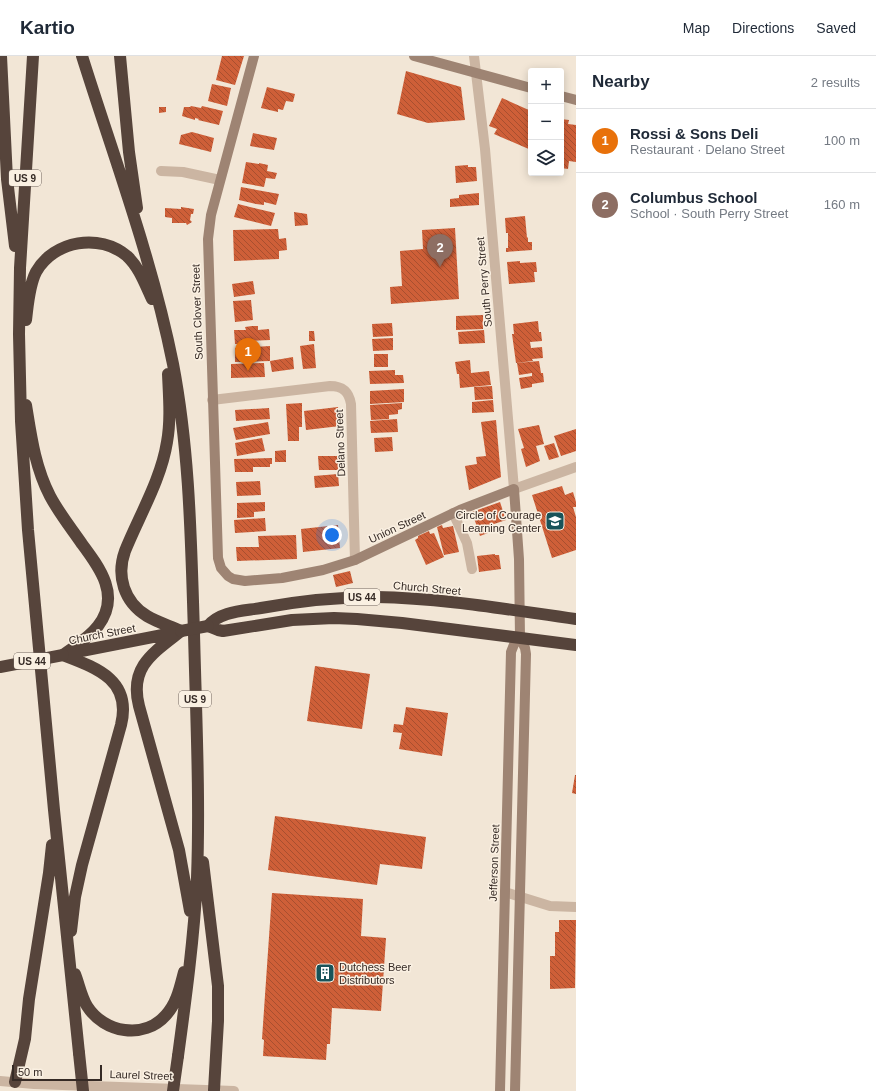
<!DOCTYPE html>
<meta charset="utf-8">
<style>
:root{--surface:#fff;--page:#f2f2f3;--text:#1f2937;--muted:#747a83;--line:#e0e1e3;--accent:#0b8043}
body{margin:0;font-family:Helvetica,sans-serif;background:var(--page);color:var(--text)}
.controls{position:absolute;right:12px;top:12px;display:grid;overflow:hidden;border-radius:4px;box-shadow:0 2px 10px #0003}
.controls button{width:36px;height:36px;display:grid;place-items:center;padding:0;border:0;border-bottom:1px solid var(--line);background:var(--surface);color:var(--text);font:20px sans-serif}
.scale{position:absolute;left:12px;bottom:10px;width:90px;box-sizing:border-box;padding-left:4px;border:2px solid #352a25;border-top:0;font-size:11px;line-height:14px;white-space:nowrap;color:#352a25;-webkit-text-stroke:3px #faf0e2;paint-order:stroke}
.you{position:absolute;left:332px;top:479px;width:14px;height:14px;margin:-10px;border:3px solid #fff;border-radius:50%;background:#1a73e8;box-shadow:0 0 0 6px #1a73e833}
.badge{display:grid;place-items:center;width:26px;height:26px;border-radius:50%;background:var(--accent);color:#fff;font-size:13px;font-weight:700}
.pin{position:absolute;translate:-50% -33px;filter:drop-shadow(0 1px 2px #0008)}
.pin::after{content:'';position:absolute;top:21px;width:14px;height:12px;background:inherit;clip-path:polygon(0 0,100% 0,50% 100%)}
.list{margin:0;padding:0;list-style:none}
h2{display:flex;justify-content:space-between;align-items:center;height:52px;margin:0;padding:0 16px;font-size:17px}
h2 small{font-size:13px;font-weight:400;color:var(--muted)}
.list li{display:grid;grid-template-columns:26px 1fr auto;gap:12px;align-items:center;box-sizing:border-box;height:64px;padding:0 16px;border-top:1px solid var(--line)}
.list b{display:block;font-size:15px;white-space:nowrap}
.list p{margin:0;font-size:13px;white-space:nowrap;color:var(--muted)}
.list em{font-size:13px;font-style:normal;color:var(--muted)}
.icon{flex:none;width:22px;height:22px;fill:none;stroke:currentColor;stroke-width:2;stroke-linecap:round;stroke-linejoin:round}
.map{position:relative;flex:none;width:576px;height:1035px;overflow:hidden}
header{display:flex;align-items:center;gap:24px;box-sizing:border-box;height:56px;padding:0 20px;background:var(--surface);border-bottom:1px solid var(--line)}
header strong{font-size:19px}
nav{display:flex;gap:22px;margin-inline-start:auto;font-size:14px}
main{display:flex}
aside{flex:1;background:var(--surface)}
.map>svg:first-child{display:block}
.building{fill:url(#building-back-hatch)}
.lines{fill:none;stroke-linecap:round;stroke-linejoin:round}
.street{stroke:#cbb5a2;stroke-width:10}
.secondary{stroke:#9e8473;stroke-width:10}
.highway{stroke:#56443b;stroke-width:12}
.highway-bridge{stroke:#56443b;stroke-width:12}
.labels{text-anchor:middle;stroke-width:3;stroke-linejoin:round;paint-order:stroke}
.shield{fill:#faf0e2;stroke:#70655e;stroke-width:1}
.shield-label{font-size:10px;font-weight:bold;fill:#352a25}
.street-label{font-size:11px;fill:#352a25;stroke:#faf0e2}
.poi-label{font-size:11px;fill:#352a25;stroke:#faf0e2;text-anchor:end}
</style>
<header>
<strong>Kartio</strong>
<nav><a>Map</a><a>Directions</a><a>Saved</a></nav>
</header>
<main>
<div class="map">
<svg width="576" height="1035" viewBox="0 0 576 1035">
<defs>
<pattern id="building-back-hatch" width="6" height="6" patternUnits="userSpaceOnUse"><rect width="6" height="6" fill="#ce5f38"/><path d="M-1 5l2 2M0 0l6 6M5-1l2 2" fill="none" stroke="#a84f2f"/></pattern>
</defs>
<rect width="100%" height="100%" fill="#f2e6d6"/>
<path class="building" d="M222,0H244L235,29L216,24Z
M406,15L461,31L465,64L428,67L397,58Z
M212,28L231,32L227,50L208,45Z
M267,31L295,38L293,46L286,45L283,54L278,53V56L261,52Z
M502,42L531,55V94L494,78L497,73L489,70Z
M191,50L201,52L202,50L223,55L219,69L198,64L199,63L195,62V64L182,60L184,51H190Z
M159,51H166V56L159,57Z
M561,63L569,64L568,68L576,69V106L569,105L568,113L561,112Z
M192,76L214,82L211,96L179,88L181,79Z
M253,77L277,82L274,94L250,90Z
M246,106L259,108V107L268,109L267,115L277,117L275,123L266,122L264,131L242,127Z
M468,109V111H476L477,125L456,127L455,110Z
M241,131L279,138L276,149L264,146V149L256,148L239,144Z
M479,137V149L450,151V143L459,142V139Z
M238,148L275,157L271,170L234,161Z
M181,151L194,153L193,158H191L190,164L192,166L187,169L186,167H172V162L165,161V152L181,153Z
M294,156L307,158L308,169L295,170Z
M525,160L527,182L528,181V186H532V194L506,196V192H508V177H506L505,162Z
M455,172L459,243L391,248L390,231L402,230L400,195L423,193L422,174Z
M278,173L279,183L286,182L287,194L279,195V203L234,205L233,174Z
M520,205V207L536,206L537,216H534L535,226L509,228L507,206Z
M253,225L255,238L234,241L232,228Z
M251,244L253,264L235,266L233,245Z
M483,259V273L456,274V260Z
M538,265L539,276H541L542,285L530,286L531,292L542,291L543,302L532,303L533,305L516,307L512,278H514L513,268Z
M392,267L393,280L373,281L372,268Z
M252,270H258V274L269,273L270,284L250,285V288H235L234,274H246L245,271Z
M484,274L485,287L459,288L458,276Z
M309,275H314L315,285H309Z
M393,282V294L373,295L372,283Z
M314,288L316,312L303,313L300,290Z
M270,290V305L235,306V292Z
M374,298H388V311H374Z
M293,301L294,313L272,316L270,305Z
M470,304L471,317L489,315L491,329L460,332L459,318H457L455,306Z
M539,305L541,317H543L544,326L532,328V331L521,333L519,322L532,320V317L519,319L517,307Z
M264,307L265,321L231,322V308Z
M395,314V319H403L404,327L370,328L369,315Z
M492,330L493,343L475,344L474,331Z
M404,333V346L370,348V335Z
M493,344L494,356L472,357V346Z
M302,347V371H299V385H288L286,348Z
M402,347V353L398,354V358L389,359V363L371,364L370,349Z
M338,351L340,370L306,374L304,355Z
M269,352L270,363L236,365L235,354Z
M397,363L398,376L371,377L370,365Z
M496,364L501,421L469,434L465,410L477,408L476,401L486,400L481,366Z
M268,366L270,378L236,384L233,372Z
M539,369L544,388L536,390L540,405L526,411L521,393L524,392L518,373Z
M576,373V395L561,400L554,380Z
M392,381L393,395L375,396L374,382Z
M262,382L265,395L237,400L235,387Z
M554,387L559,401L549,404L544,390Z
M286,394V406H275V395Z
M318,400H338V414H319Z
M272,402V408H270V411H253V416H235L234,403Z
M338,418L339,430L315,432L314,420Z
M260,425L261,439L237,440L236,426Z
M562,430L565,439L573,436L576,446V451H573L576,461V494L552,502L532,439Z
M265,446V455L254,456V461L237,462V447Z
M500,446L506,464L491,469L493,475L480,480L472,456Z
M265,462L266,475L235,477L234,464Z
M338,469L340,492L303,496L301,473Z
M442,469L443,472L453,470L459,496L444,499L437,471Z
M429,475L430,478L434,477L444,501L426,509L415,484L418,482V480Z
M296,479L297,503L237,505L236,491H259L258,480Z
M495,498V499H499L501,513L479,516L477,500Z
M350,515L353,527L336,531L333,519Z
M315,610L370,618L362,673L307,665Z
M406,651L448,657L442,700L399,693L402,677L393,676L394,668L403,669Z
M575,719H576V738L572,737Z
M275,760L426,781L422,813L380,808L377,829L268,814Z
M272,837L363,843L361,880L386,882L381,955L332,952L330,988H327L326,1004L263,1000L264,984L262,983Z
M559,864H576L575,932L550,933V900H555V876H559Z"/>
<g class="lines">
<path class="street" d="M474,0L485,93L514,433L576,411
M161,115L183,116L220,124
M212,344L330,330C343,330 349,336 351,348L355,504
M453,457L467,487L472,513
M505,836L550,850L576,851
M0,1025L34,1028L234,1035"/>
<path class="secondary" d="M254,0L211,159L208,183L218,502L221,512L228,520L233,523L245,525L282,522L323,514L355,504L460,454L514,433L519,503L520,582L525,592L526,598L515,1035
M414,0L531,32
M561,40L576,44
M500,1035L511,596L515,586L520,582"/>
<path class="highway" d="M1,0L7,123L15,190
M33,0L20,212L19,278L21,365L28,474L54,754L79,997
M82,0C114,102 152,203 173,308C190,397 191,487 194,577C196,659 200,741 197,822C194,882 186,941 178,1000
M120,0L129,96L137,152
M26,264C28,248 29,230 36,216C54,184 100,177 127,200C139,211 145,228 152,243
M168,318C169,341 171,364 167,386C161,424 139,460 125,495C116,520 124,546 147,560C157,566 170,570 181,575
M26,349C31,380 35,411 50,440C59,457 71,472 82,488C100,512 121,540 98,570C89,582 75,590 63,599
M576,563C510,554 443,542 376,541C338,541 299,545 261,552C244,555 220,555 208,570L218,574L223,575L292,564L334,562L357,563L402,567L576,589
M181,575C153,597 129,611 139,650L179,794L190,855
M66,598L178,576
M63,599C97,612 132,624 121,669L82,809L75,841L71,875
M203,806L218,930V965L214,1034
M75,918C79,928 81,940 87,950C104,977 144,984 166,959C177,947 180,931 184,916
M15,1026L25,983L29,943L49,817L52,789"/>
<path class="highway-bridge" d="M181,575L208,570
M0,611L63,599
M79,997L83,1035
M173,1035L178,1000"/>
</g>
<defs>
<symbol id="school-square" viewBox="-11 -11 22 22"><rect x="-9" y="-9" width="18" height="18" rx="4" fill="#185359" stroke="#faf0e2"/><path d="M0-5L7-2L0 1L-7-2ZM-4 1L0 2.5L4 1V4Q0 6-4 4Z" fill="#fff"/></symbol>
<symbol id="building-square" viewBox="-11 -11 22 22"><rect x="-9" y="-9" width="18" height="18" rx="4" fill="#185359" stroke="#faf0e2"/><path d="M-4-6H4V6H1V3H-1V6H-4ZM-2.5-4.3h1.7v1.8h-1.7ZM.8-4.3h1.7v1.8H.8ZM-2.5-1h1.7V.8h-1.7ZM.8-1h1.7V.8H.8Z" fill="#fff"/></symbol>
</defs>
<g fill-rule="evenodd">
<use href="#school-square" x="544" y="454" width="22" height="22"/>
<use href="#building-square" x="314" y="906" width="22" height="22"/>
</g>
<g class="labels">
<g class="shield">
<rect x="9" y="114" width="32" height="16" rx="3"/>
<rect x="344" y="533" width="36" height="16" rx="3"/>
<rect x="14" y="597" width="36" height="16" rx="3"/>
<rect x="179" y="635" width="32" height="16" rx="3"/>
</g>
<g class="shield-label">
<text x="25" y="126">US 9</text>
<text x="362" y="545">US 44</text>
<text x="32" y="609">US 44</text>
<text x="195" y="647">US 9</text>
</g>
<g class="street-label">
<text transform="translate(484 226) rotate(-95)" y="4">South Perry Street</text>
<text transform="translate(197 256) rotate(-92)" y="4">South Clover Street</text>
<text transform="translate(340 387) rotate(-92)" y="4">Delano Street</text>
<text transform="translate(397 471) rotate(-25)" y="4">Union Street</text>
<text transform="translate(427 532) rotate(5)" y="4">Church Street</text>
<text transform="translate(102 578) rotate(-11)" y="4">Church Street</text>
<text transform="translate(494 807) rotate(-88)" y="4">Jefferson Street</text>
<text transform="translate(141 1019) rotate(2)" y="4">Laurel Street</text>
</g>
<g class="poi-label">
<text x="541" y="463">Circle of Courage<tspan x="541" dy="13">Learning Center</tspan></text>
<text x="339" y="915" text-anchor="start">Dutchess Beer<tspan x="339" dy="13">Distributors</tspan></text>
</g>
</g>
</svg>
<div class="controls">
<button>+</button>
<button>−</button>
<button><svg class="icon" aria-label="layers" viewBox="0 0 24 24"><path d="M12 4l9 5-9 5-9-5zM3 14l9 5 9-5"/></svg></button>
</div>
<div class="scale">50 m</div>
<div class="you"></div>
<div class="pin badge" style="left:248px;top:315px;background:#e8710a">1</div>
<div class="pin badge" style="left:440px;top:211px;background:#8d6e63">2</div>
</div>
<aside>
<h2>Nearby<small>2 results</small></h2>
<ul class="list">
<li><span class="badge" style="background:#e8710a">1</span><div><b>Rossi &amp; Sons Deli</b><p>Restaurant · Delano Street</p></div><em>100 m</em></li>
<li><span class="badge" style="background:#8d6e63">2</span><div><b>Columbus School</b><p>School · South Perry Street</p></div><em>160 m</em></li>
</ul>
</aside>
</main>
